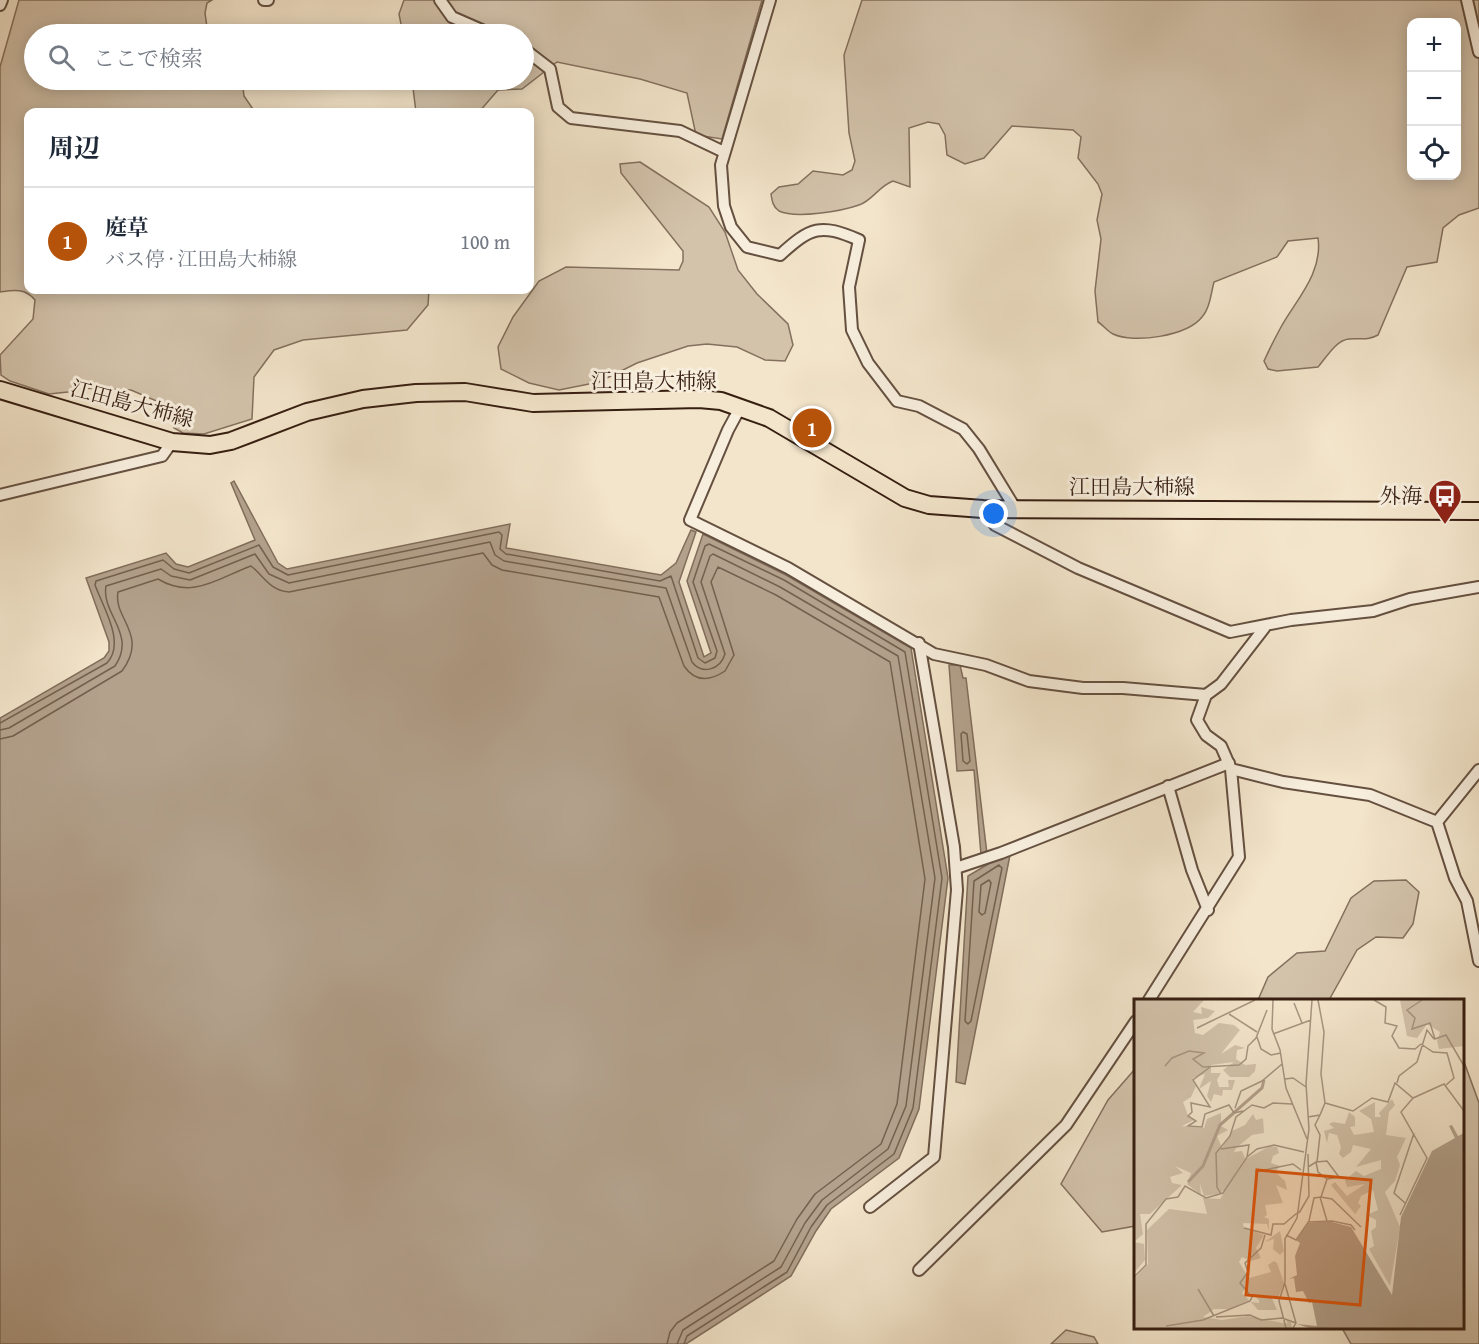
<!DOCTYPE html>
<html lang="ja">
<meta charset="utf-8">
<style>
:root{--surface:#fff;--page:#f2f2f3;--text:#1f2937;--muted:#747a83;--line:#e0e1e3;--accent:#b45309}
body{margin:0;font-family:"Gentium Book Plus","Noto Serif JP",serif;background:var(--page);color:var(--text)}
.controls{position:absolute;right:18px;top:18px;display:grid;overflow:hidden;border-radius:12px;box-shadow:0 3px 15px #0003}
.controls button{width:54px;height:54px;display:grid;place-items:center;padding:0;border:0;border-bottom:2px solid var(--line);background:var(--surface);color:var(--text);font:30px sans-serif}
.you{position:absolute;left:994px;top:514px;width:21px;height:21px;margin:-15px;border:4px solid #fff;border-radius:50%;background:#1a73e8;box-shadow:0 0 0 9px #1a73e833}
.badge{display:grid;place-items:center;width:39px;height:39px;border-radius:50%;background:var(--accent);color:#fff;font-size:20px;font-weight:700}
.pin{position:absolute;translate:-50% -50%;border:3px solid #fff;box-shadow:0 2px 6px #0006}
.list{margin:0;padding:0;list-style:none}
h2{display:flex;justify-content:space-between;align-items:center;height:78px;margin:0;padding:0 24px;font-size:26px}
h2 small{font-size:20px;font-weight:400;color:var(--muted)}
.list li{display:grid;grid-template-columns:39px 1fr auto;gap:18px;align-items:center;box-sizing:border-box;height:108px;padding:0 24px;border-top:2px solid var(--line)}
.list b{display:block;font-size:22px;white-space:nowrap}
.list p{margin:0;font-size:20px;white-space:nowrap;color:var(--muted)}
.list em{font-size:20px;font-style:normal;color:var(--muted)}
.icon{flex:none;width:33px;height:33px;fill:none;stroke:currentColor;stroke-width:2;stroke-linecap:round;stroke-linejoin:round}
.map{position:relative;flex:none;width:1479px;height:1344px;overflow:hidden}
.search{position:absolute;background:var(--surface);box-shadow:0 3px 15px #0003;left:24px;top:24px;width:510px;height:66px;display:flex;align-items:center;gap:15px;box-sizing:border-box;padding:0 21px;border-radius:33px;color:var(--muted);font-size:22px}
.panel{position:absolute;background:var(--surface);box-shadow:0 3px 15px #0003;left:24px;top:108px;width:510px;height:186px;border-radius:12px}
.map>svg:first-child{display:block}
.green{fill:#d3c3ab;stroke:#84705e;stroke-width:1.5;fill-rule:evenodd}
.water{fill:#b3a18c;stroke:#816d5b;stroke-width:1.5}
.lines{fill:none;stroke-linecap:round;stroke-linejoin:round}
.shore{stroke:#74604e;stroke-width:1.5}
.street-casing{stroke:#655040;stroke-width:14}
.primary-casing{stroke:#361e11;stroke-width:20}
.street{stroke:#f7eedd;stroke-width:10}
.primary{stroke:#f3e5cb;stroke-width:16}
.labels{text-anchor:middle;stroke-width:6;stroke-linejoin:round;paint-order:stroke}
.street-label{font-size:21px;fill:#361e11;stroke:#f7eedd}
.poi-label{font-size:21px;fill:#361e11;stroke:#f7eedd;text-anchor:end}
.inset-river{fill:none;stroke:#b3a18c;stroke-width:3}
.inset-road{fill:none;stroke:#a79581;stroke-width:1.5}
.view{fill:#df560c;fill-opacity:0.15;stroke:#df560c;stroke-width:3}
.inset-edge{fill:none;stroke:#361e11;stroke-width:3}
</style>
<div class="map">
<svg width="1479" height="1344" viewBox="0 0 1479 1344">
<rect width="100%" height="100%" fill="#f3e5cb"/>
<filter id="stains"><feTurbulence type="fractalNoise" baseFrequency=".00333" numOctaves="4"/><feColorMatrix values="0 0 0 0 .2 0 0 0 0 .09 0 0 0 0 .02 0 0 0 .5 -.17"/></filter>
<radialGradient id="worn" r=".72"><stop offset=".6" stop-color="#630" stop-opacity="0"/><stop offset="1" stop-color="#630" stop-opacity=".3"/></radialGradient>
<path class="green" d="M19,0H212L207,3L205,13L208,34H34V80H242L244,96L255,112H28V290H429L428,305L407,330L303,340L274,350L254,377L252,419L204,434L183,433L174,428L159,402L131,390L78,388L68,392L49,394L10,381L1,375L0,355L33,319L35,300C25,288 14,290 0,292V67Z
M404,0H762L722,139L696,135L687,93L640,79L557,62L522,89L498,90L479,112H416L412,80H524V34H403L399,14Z
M862,0H1479V208L1459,215L1443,228L1437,262L1407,267L1378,335C1367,341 1361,338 1349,339C1336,340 1326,358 1318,367L1277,371L1268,369L1264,361C1269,350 1275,338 1281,327C1296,300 1323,273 1318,238L1288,241L1277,257L1214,282C1211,293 1210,308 1202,317C1187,336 1134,344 1113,334C1108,332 1103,325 1098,322L1095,291L1101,239L1097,220L1102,194L1098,184L1078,158L1081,137L1073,130L1012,126L984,158L965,164L947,155L945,135L939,124L928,122L909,128L910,187L893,181C879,186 872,201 859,205C842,211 796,219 779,211C773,207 772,201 771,194L779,187L798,184L813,171L843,175L852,170L855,161L849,133L844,55ZM1412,22H1456V176H1412Z
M640,162L709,207L725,232L738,270L757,294L788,324L793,345L785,361L765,360L737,347L707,344L688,346L637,363L599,382L559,390L529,383L501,369L498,347L513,317L539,281L566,267L679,270L683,261V251L621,173L620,164Z
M1406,880L1419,892L1413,924L1403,938L1376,937L1357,950L1329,1000H1258L1268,977L1297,953L1325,951L1351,898L1374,881Z
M1463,1059L1479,1103V1344H1351L1342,1328H1462Z
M1135,1069V1226L1102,1232L1061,1184L1108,1100Z
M1066,1330L1094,1337L1098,1344H1051Z"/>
<path class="water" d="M234,481L278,563L287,569L510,524L506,548L661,575L676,563L691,530L696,532L679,582L704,657L711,653L687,581L703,534L786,575L911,648L948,878L919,1109L899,1158L831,1209L816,1231L791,1276L686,1344H0V718L104,658L109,651V642L86,578L166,553L176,564L188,567L255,540L231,483Z
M949,665H960L963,678H966L987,854L981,855L974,770L957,771Z
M1010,855L965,1084L956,1082L968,876L1000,857Z"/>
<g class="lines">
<path class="shore" d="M0,723L107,663C126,643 103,607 95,585L96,581L163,560L174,569L189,573L259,545L273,567L288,575L499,532L502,535L500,549L506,554L660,581L671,576L698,658L705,663L715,658L717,651L693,582L705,546L709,544L784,580L905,652L942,878L913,1108L894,1154L827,1205L811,1227L787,1272L687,1336L684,1344
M0,730L9,728L115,666C137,634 101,614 106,586L161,569L171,576L190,580L255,554L269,574L289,583L490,542L495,555L504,561L666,588L692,662C702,675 720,670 725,654L701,582L710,556L713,554L780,587L898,656L935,878L906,1106L888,1149L822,1200L805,1223L781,1267L683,1330L677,1344
M963,732L967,734L970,761L967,764L963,761L961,734Z
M0,739L13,736L122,671C149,634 113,619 118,592L158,579C193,600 218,578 251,566C264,576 269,590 289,592L483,553L492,565L502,570L659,597L684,666C695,682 710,681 725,671L734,655L711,582L718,567L776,595L890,662L925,879L897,1104L881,1144L815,1194L797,1219L774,1261L677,1323L670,1332L667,1344
M999,865L1002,868L971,1021L968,1024L965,1021L974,881Z
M989,880L991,883L985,913L982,915L979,912L981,885Z"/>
<defs>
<path id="street" d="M264,0H268
M440,0L452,17L491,34
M770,0L721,165L724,206L731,227L747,247L780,255C811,227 820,223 859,240L849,287L852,330L868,363L897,401L919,406L963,429L979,449L1015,508
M1467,0L1479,52
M0,5L2,0
M524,49L550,69L558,107L571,118L680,131L724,152
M741,406L728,430L690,520L788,568L934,654L986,665L1029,681L1083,688H1123L1206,695L1197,720L1206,735L1221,746L1231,769L1239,857L1149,1000
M0,495L162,456L172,442
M983,509L995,525L1078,568L1230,632L1291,620L1373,611L1410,599L1479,587
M1206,695L1221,684L1265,627
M1231,769L1283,782L1370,795L1437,822L1455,878L1467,901L1479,961
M1168,786L1192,870L1208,910
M1437,822L1479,770
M956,868L1001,853L1229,763
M870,1207L934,1157L957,890L954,847L919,643
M919,1270L1066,1125L1136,1021"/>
<path id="primary" d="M0,390L172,442L210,445L231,441L307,412L363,399L416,393L465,392L533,403L699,399L721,401L769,418L905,498L929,505L983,509L1479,511"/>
</defs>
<use href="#street" class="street-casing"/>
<use href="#primary" class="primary-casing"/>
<use href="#street" class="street"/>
<use href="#primary" class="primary"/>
</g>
<defs>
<symbol id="bus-pin" viewBox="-11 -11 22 30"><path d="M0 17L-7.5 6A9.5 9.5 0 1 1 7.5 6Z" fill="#8f2418" stroke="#f7eedd"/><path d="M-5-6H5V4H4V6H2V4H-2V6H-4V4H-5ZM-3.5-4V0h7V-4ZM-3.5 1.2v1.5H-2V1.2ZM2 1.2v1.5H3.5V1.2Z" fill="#fff"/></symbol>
</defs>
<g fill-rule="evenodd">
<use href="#bus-pin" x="1426" y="477" width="38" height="52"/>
</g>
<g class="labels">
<g class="street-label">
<text x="654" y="388">江田島大柿線</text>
<text transform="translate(132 404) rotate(15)" y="7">江田島大柿線</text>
<text x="1132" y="494">江田島大柿線</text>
</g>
<g class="poi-label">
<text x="1422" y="503">外海</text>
</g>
</g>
<g transform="translate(1134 999)">
<rect width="330" height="330" fill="#f3e5cb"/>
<path d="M0,1H70L59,13L68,15L67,8L81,12L74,19L59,21L61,34L69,36L85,24L100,26L106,31L87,55L101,46L111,49L103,51L102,60L111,66L122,65L121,72L115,78H96L89,71L100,63L77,66V74H87L83,81L85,88H95L94,81H101L98,91H89L88,97L80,95L77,103L73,97L77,82L65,90L71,75L59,79L62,87L57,98L49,103L55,119L60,121L48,127L70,129L73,120L87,114V127L94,131L83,137L88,149L98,132L111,126L119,115L122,121L129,119L130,134L118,136L102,149L100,153L108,152L111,159L91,191L83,195L70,197L66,185L67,196L53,185L57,174L41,167L49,174L36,178L38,184L48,186L16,215H6L9,235L0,243L10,245L11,261L0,274ZM266,1H330V47L305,50L303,42L306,33L293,25L283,39L273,37ZM258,100L261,106L255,113L252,136L272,139L263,158L266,166L261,182L251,193L266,228L256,287L235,250L240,247L237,232L242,228V221L233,216L244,211L239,191L227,197L224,204L227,207L221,215L197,186L201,183L213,197L231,185L213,188L211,181L222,172L230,177L247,170V161L222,168L237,150L219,146L217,153L209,159L205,155L207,148L203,136L195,134L193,144L190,132L200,129L195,125L199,123L211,125L215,113L221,118V127L216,128L220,136L240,133L237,120L225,112L241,103V118H247L245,114ZM136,147L143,148L145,154L139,157L137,164L146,167L141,173L151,182L153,191L142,186L149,204L131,206L133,216L130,218L135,220V232L133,225L109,224L110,229L130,236L122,249L127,259L117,262L108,258L105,263L115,279L137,273L134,266L140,262L143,264L150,284L144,299L137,297L143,311H124L117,303L125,304V301L111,290L108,294L115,301L96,310H80L69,318L88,321L114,317L153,325V322L157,323L158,329H0V280L14,265L13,231L35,210L73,215L69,199L86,200L112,160ZM146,232L150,252L146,256L139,250L140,240L131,243Z" fill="#d3c3ab"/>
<path d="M318,126L324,137L330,134V329H175L163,325L183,327L178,303L175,304L169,292L162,293L160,279L155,280L163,276L161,257L166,244L162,241L174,224L194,222L217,228L258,296L267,218L298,152L321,139L315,127Z" fill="#b3a18c"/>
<path class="inset-river" d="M54,183L69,167L86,126L128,89L130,81"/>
<path class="inset-road" d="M139,1L138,30L146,51L152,89L173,140M184,1L190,33L187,75L191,104M240,1L252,8L251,24L263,27L258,37L265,49L281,50L287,45M288,1L273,11L281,19L278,30L296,24L301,40L312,36L330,67M160,4L168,24M95,15L123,33M63,29L121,1M139,35L177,21M123,38L127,50L137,56L147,54M287,45L299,53L313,54L320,79L312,86M31,67L38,59L55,52L70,54L59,60L69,68L105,66L112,60L114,47L122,39L133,11M76,68L59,81L76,108L57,104L58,113L54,117L62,122L54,127L68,128L71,115L95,106L100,114L109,112M151,80L159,79L172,88M263,84L265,77L283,63L293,31L300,40M101,109L107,92L128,82L148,65M174,118L186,116L191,104L219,112L238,99L254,103L261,84L279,99L310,85L330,112M87,150L115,146L113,158M182,163L184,173L193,180M183,163L186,136L181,126L186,116M174,168L182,163L193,162L205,178L193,180M121,173L159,165L167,171M87,195L83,188L82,154L96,137L102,118L118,106L130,109L139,104L158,105M186,198L193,222M187,198L193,180M271,204L260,194L280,134M165,214L175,197L174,155M266,216L293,159L267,113L279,99M174,223L198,222L217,226L221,231M110,229L137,236L139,225H150L163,214M152,236L162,241L175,222L180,199L187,198L198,200L227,228M0,278L12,266V225L32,200L44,198L51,187L72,199L89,194L113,158L123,150L140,146L170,153M151,285L162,324L159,329M64,290L80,317M82,318L116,316L127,321L148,319L162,324M32,327L69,321L116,302L118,298L106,284L114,273L111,264L127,249L131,236M152,329L145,302L151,283V240L163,219L175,130L172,85L178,1"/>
<path class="view" d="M123,171L237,181L226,306L112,296Z"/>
<rect width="330" height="330" class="inset-edge"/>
</g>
<rect width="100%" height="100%" filter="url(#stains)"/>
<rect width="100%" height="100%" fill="url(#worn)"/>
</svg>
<div class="controls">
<button>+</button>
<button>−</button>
<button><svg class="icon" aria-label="locate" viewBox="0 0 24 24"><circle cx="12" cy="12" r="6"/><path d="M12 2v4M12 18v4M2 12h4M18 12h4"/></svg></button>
</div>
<div class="you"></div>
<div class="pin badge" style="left:812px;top:428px">1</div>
<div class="search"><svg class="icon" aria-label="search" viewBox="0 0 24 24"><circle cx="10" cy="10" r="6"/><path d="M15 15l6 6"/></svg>ここで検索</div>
<section class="panel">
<h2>周辺<small></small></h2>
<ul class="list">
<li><span class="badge">1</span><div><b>庭草</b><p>バス停 · 江田島大柿線</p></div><em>100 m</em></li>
</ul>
</section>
</div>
